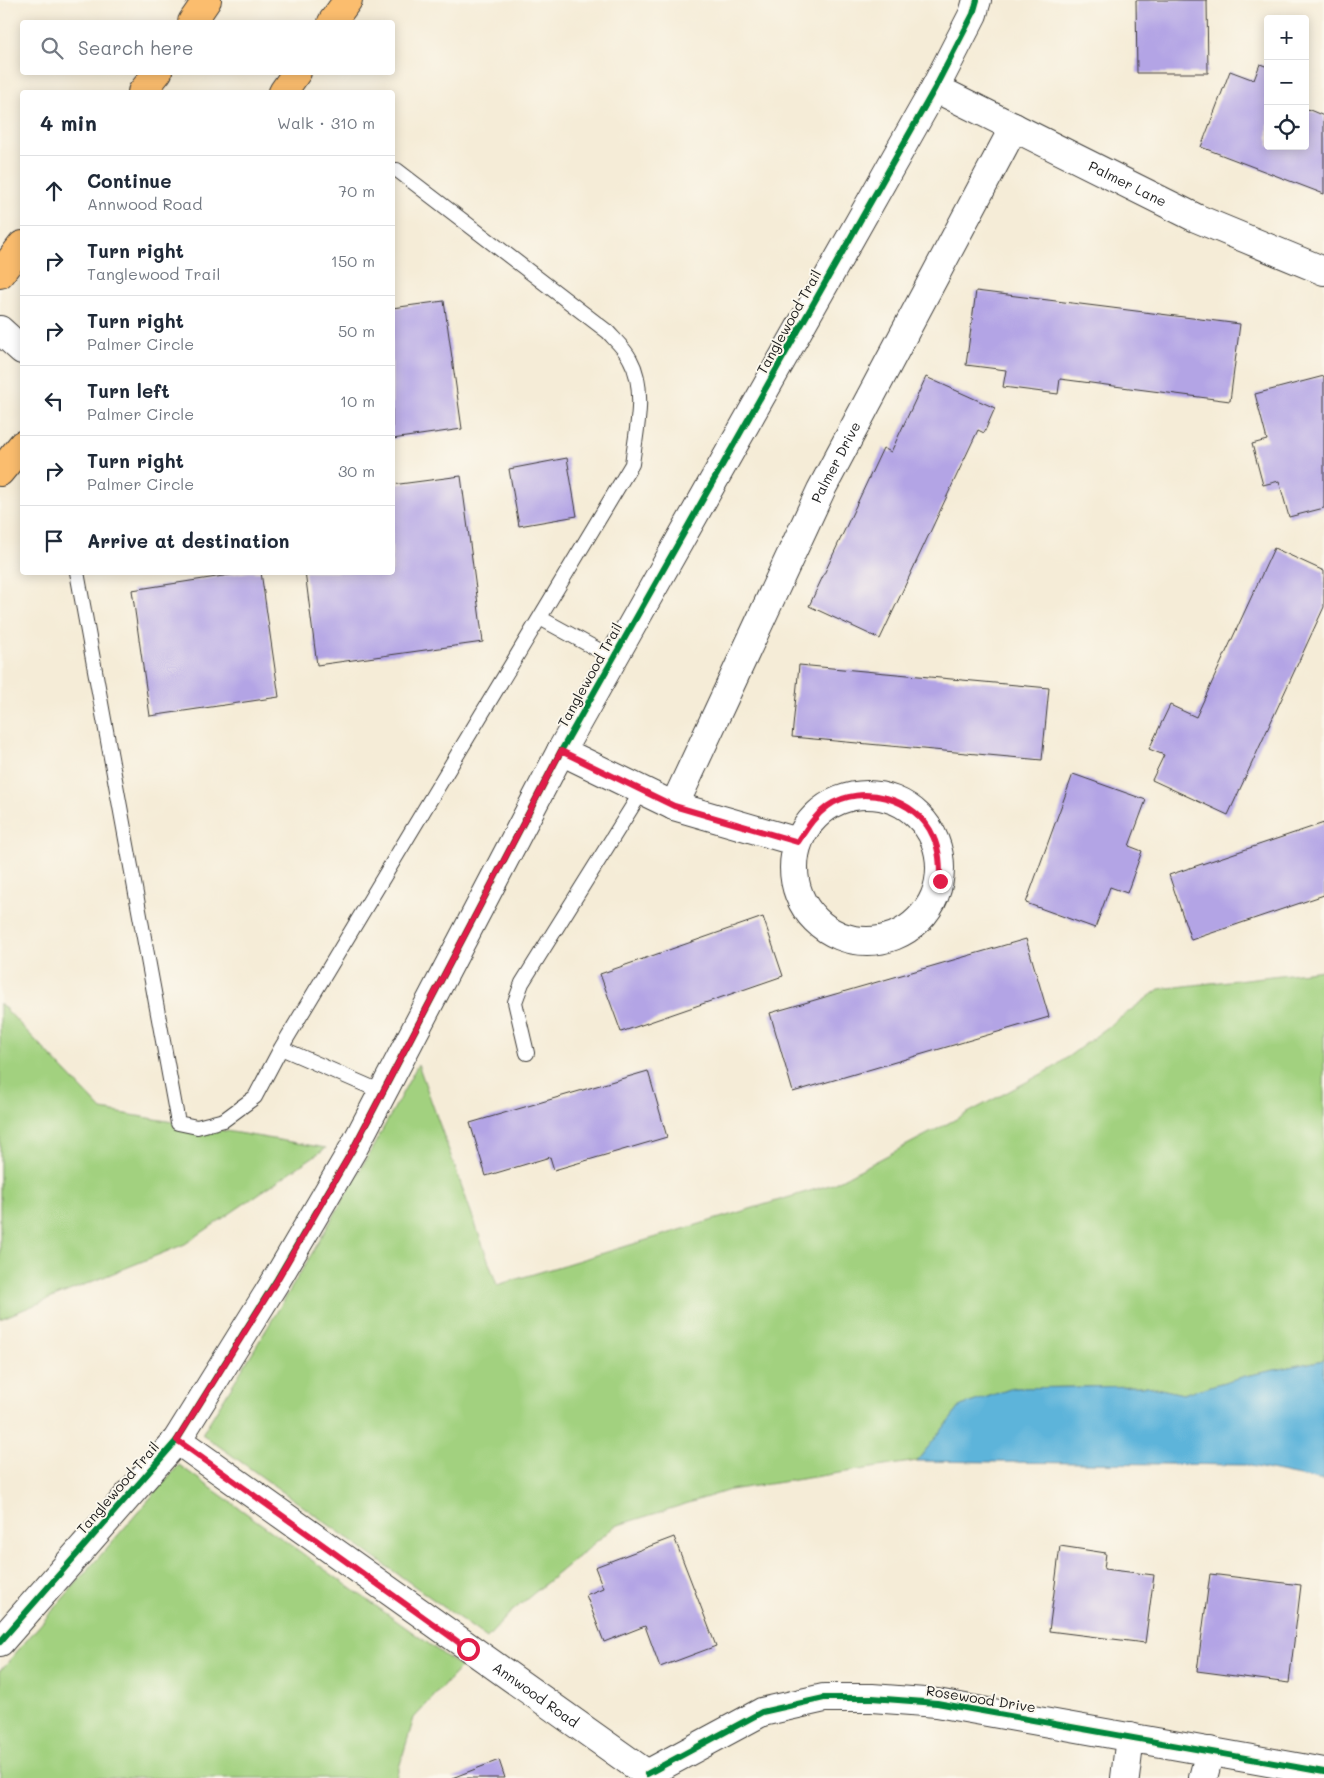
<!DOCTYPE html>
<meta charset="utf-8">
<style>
:root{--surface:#fff;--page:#f2f2f3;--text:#1f2937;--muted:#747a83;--line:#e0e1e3}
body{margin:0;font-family:Mali,sans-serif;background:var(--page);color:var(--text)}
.controls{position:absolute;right:15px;top:15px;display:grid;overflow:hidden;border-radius:5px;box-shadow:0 2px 12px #0003}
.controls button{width:45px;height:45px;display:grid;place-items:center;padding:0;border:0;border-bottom:1px solid var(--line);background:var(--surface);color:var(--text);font:25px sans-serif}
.stop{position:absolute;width:15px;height:15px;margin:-11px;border:4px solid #e11d48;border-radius:50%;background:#fff}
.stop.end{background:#e11d48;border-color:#fff;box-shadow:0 1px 5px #0008}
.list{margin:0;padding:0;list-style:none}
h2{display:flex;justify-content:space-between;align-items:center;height:65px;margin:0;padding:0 20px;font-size:21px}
h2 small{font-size:16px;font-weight:400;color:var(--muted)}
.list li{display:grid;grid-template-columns:32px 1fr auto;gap:15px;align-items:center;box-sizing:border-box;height:70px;padding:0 20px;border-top:1px solid var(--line)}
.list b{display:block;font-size:19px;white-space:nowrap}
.list p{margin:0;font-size:16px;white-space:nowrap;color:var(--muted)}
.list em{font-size:16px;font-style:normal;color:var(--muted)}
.icon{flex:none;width:28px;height:28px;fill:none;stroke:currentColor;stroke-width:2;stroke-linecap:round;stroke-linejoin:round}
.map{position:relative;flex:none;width:1324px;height:1778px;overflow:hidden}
.search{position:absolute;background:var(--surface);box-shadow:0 2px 12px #0003;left:20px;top:20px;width:375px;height:55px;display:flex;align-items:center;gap:12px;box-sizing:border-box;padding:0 18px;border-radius:5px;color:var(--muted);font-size:19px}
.panel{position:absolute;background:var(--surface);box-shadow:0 2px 12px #0003;left:20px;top:90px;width:375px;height:485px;border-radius:5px}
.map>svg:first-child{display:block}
.green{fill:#a2d17f;stroke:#5f764e}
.water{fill:#5db4da;stroke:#3c687b}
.building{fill:#b3a4e5}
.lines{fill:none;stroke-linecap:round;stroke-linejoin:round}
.service-casing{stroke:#3d3b38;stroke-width:16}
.minor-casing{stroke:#3d3b38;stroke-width:30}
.tertiary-casing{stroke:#3d3b38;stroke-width:30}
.primary-casing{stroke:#3d3b38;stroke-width:30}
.service{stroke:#fff;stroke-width:14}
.minor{stroke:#fff;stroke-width:28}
.tertiary{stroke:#fff;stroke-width:28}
.primary{stroke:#fbbd6e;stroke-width:28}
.cycleway-casing{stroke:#fbf7ec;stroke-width:9}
.cycleway{stroke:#00873e;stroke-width:6}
.route{stroke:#e11d48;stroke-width:6}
.labels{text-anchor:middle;stroke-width:4;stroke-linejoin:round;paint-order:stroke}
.street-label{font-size:14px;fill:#1c1c1c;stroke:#fbf7ec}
</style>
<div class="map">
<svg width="1324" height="1778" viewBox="0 0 1324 1778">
<rect width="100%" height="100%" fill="#fbf7ec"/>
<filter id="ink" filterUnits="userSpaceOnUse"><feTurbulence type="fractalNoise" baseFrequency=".02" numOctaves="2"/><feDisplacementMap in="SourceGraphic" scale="10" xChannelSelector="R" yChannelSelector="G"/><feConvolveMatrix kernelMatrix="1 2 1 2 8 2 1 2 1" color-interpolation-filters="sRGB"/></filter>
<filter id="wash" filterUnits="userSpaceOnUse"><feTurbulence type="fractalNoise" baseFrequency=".0096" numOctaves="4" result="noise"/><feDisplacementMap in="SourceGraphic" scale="20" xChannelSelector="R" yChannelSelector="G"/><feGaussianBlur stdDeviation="1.12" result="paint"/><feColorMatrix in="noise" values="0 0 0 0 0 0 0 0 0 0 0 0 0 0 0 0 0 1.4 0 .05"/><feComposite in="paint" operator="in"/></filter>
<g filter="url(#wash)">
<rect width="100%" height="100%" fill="#f5ecd7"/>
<path class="green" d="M1324,970V1360L1245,1376L1183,1394L1147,1386L1013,1388L961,1406L917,1461L730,1490L615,1526L510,1613L487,1638L202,1434C278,1312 351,1191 418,1064L497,1285L833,1184L1053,1068L1159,989Z
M0,1003L102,1110L326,1148L185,1244L0,1319Z
M179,1465L461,1667L414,1718L396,1778H0V1671Z"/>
<path class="water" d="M1324,1360V1481L1246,1465L917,1461L961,1406L1013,1388L1147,1386L1183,1394L1245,1376Z"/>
<g id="blocks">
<path class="building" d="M1136,0H1207L1208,73H1137Z
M1260,64L1268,67V146H1305V108L1324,116V194L1201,147L1230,71L1254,80Z
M976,291L1240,324L1230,401L1060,379L1058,394L1003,387L1006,370L966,365Z
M444,301L462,429L392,439V308Z
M1324,376V508L1289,517L1279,481L1263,485L1252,444L1267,440L1255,394Z
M926,377L995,408L984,433L978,430L880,639L809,606L883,448L891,452Z
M567,458L577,516L519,526L509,469Z
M461,476L483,642L317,665L305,572H392V485Z
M1274,548L1324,571V607L1228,815L1152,780L1164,755L1149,749L1170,705L1196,717Z
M249,572H261L279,697L150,716L132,590Z
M799,665L1049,688L1042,760L792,737Z
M1073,774L1146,800L1129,846L1142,851L1127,893L1110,887L1095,928L1026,903Z
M1324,823V895L1191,940L1169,875Z
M763,917L783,976L621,1032L600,974Z
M1026,939L1049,1017L793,1092L770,1013Z
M648,1071L667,1137L554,1170L550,1157L486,1176L470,1123Z
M674,1537L716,1646L660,1667L645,1626L604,1642L586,1595L603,1588L595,1567Z
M1060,1546L1106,1553L1104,1569L1154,1575L1145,1643L1049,1631Z
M1210,1574L1301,1585L1289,1683L1197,1671Z
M499,1760L505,1778H452Z"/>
</g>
</g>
<g filter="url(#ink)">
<use href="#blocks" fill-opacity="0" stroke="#3d3b38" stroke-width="1"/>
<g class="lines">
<defs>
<path id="service" d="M77,572L178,1123L197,1127L224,1120L255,1097L281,1048L632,464C636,432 647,389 630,359C625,349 615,340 608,332L397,170H392
M540,618L613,658
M281,1048L382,1092
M527,1053L515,1002L522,983L642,791"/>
<g id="minor">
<path id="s1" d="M935,88L1196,218L1324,271"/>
<path d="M561,751L674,806L798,842"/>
<circle cx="867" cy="868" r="73"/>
<path id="s2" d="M674,806L821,490L1014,127"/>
<path id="s3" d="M177,1440L647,1774L649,1778"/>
<path d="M0,1642L177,1440L277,1279L353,1149L561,751L935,88L973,14L977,0"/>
<path d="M647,1774L762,1712L824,1698H872L937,1703L1324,1772"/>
<path d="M1125,1778L1130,1737"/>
<path d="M1203,1778L1210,1751"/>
</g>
<path id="tertiary" d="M0,330L22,350"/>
<path id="primary" d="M192,22L207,0
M332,22L348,0
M142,92L158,72
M283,92L297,72
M0,274L22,245
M0,472L22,445"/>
</defs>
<use href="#service" class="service-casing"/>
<use href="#minor" class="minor-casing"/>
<use href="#tertiary" class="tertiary-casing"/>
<use href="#primary" class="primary-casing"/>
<use href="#service" class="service"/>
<use href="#minor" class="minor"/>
<use href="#tertiary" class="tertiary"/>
<use href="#primary" class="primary"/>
<defs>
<path id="cycleway" d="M0,1642L177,1440L277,1279L353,1149L561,751L935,88L973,14L977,0
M647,1774L762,1712L824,1698H872L937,1703L1324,1772"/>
</defs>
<use href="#cycleway" class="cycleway-casing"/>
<use href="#cycleway" class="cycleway"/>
</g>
</g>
<g class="lines" filter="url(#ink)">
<path class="route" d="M468,1649L177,1440L277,1280L353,1149L561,751L674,806L798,842C807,828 814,816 828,806C861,783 917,798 933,836C940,851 940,865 940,881"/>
</g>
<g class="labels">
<g class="street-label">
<text dy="5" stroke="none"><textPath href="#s1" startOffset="215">Palmer Lane</textPath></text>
<text transform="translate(789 322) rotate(-61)" y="5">Tanglewood Trail</text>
<text dy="5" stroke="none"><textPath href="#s2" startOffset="380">Palmer Drive</textPath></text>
<text transform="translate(590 675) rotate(-61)" y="5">Tanglewood Trail</text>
<text transform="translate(118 1488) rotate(-49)" y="5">Tanglewood Trail</text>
<text dy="5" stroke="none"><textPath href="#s3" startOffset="440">Annwood Road</textPath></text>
<text transform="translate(981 1699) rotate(9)" y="5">Rosewood Drive</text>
</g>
</g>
</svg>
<div class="controls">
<button>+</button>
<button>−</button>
<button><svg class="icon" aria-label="locate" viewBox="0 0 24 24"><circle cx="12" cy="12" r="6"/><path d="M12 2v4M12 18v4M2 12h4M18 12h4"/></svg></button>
</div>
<div class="stop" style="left:468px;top:1649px"></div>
<div class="stop end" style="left:940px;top:881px"></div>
<div class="search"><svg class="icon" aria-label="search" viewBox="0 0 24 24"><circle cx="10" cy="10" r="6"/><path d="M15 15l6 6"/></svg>Search here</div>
<section class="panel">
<h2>4 min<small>Walk · 310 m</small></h2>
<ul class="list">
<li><svg class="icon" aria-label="ahead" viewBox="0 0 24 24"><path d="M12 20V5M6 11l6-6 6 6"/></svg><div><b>Continue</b><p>Annwood Road</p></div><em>70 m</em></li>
<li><svg class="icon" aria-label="right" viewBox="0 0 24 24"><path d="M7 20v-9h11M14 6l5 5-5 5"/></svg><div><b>Turn right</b><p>Tanglewood Trail</p></div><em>150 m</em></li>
<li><svg class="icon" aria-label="right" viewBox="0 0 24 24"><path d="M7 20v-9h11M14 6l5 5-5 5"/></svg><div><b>Turn right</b><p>Palmer Circle</p></div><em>50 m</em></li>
<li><svg class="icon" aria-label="left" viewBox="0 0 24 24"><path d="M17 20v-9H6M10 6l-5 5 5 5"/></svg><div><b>Turn left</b><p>Palmer Circle</p></div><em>10 m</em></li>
<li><svg class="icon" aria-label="right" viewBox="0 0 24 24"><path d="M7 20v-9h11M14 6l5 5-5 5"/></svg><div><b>Turn right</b><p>Palmer Circle</p></div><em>30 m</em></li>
<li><svg class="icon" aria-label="arrive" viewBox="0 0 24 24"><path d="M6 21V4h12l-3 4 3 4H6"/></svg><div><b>Arrive at destination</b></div></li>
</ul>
</section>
</div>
